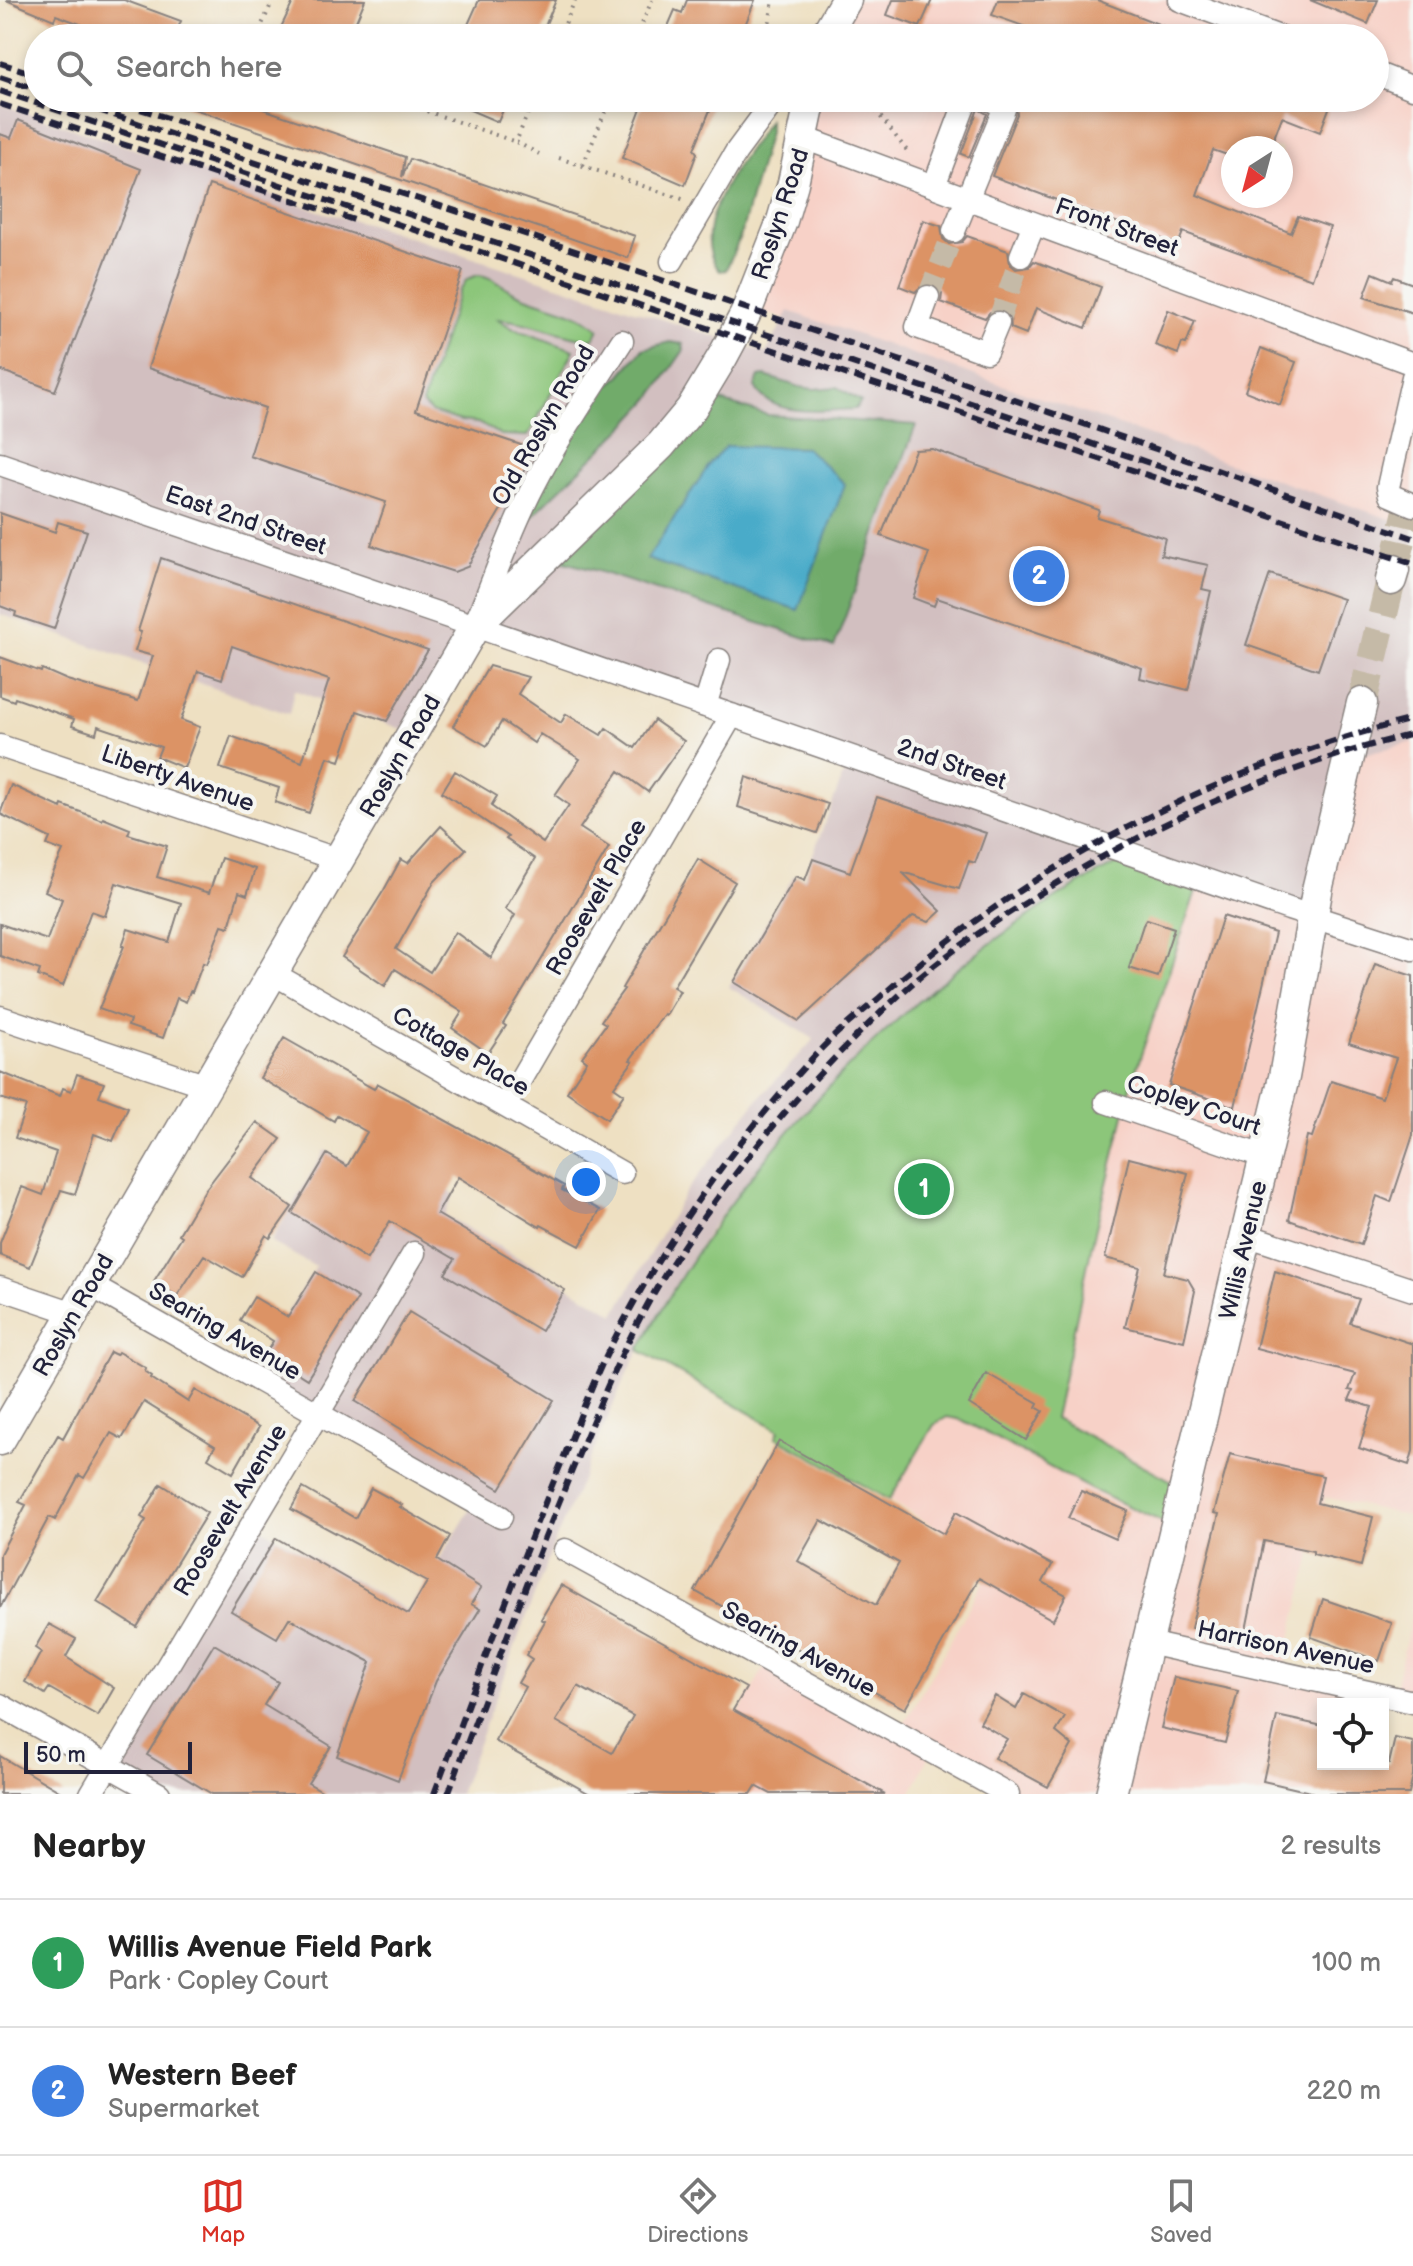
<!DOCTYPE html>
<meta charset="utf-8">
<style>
:root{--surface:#fff;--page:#f6f6f6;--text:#222;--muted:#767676;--line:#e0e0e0;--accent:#d93025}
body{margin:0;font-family:"Balsamiq Sans",sans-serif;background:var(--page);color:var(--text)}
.controls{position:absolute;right:24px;bottom:24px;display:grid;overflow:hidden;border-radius:0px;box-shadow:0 4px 12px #0003}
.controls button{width:72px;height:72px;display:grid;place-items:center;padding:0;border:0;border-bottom:2px solid var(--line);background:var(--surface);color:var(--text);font:40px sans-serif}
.compass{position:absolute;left:1221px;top:136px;width:72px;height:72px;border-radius:50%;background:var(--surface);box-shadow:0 4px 12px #0003;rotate:216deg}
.scale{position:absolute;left:24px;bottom:20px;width:168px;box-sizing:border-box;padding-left:8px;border:4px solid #22223b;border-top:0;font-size:22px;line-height:28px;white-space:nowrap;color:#22223b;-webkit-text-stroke:6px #f6f6f2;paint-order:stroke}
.you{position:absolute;left:586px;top:1182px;width:28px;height:28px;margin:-20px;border:6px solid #fff;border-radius:50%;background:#1a73e8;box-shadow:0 0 0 12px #1a73e833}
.badge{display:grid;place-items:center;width:52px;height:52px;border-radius:50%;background:var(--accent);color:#fff;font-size:26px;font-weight:700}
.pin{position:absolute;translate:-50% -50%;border:4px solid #fff;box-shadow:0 2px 8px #0006}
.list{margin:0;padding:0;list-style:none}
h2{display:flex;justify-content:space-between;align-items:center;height:104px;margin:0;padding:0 32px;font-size:34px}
h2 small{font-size:26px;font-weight:400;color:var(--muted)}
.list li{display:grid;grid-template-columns:52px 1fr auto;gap:24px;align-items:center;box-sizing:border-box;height:128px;padding:0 32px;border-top:2px solid var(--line)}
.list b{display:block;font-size:30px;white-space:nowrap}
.list p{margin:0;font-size:26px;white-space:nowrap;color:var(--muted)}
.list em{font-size:26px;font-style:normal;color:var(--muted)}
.icon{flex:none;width:44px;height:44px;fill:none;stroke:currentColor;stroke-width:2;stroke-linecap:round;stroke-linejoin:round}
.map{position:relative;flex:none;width:1413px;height:1794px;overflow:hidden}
.search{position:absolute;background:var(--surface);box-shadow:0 4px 12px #0003;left:24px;right:24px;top:24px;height:88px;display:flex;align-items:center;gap:20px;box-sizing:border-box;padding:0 28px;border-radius:44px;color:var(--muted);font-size:30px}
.sheet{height:360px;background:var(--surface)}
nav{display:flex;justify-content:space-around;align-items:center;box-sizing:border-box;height:112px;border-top:2px solid var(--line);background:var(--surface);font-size:22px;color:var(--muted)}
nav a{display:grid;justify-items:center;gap:4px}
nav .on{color:var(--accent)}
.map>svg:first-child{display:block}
.built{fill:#f7d1c7;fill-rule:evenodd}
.industrial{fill:#d2bfc0}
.green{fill:#8cc67a;stroke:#57745a;stroke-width:2}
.forest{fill:#71ab6a;stroke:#4a6652;stroke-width:2}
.water{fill:#49abc9;stroke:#366682;stroke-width:2}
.building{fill:#dc9365;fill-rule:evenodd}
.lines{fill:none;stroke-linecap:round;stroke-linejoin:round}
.minor-tunnel{stroke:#c5baa7;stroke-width:22;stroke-dasharray:22 11;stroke-linecap:butt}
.major-tunnel{stroke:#c5baa7;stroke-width:30;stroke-dasharray:30 15;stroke-linecap:butt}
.minor-casing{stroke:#88817e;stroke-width:25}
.major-casing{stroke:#88817e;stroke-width:33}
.path{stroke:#88817e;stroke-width:4;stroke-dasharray:2 6;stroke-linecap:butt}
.minor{stroke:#fff;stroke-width:22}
.major{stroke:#fff;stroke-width:30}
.rail{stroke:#22223b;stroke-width:6;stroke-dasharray:12 6;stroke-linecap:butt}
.labels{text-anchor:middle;stroke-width:8;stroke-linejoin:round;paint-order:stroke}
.street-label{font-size:24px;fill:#22223b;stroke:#f6f6f2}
</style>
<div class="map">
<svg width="1413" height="1794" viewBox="0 0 1413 1794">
<rect width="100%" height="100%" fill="#f6f6f2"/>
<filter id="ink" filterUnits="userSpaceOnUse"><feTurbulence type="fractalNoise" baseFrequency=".0125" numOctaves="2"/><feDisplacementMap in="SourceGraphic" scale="16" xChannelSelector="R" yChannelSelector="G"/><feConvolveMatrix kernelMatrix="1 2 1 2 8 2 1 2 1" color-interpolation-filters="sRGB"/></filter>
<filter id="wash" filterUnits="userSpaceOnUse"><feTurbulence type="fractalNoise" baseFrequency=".006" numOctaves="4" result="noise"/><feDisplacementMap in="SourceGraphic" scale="32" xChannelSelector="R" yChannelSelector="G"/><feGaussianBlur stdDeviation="1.8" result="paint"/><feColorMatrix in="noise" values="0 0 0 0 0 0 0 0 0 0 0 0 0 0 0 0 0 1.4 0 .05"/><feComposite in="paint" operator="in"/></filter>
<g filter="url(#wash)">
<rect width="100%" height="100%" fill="#eee0c2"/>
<path class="built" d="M845,0H1413V538L750,307L811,98H1375V38H824ZM1233,148H1281V196H1233Z
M1413,741V1517L1325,1497L1283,1672L1346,1687L1342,1704H1323L1321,1794H1008L931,1752L910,1794H694L768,1661L899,1733L995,1561L889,1500L935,1425L947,1417L962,1420L1092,1490L1175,1528L1185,1488L1055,1418L1092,1244L1133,1079L1201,876L1356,756Z
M1413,1610V1702L1393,1697Z"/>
<path class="industrial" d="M0,104L325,213L369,224L766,353L789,311L1413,527V742L1356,756L1316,915L1201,876L926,995L847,1067L772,1149L711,1228L668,1296L624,1380L555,1541L459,1794H159L108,1766L251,1522L408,1611L475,1502L249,1373L316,1267L271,1242L325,1150L410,1201L425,1177L454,1194L445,1215L615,1314L685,1193L755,1103L814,1039L729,987L794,875L804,878L850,757L468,621L404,730L294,690L289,714L0,614Z"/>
<path class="green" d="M478,275C492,276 500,285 512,291C539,305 576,308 599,329L594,338L587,339C556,334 530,321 498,319L512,328L574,350L528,436L501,435L478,423L461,421L431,412L422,404L459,292L467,279Z
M1136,853L1201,876L1133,1079L1092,1244L1055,1418L1185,1488L1176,1528L1092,1490L962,1420L947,1417L934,1425L889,1500L776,1437L779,1430L639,1350C736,1167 882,1011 1056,898C1082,881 1110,868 1136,853Z"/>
<path class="forest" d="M769,120V132L741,235L726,270L720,271C683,228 746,155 769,120Z
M670,342L683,344L684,350L650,399L626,425L523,525L543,481L604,389L620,376L643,349Z
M765,376L800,387L814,389L837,387L861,402L855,409C825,411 772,418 755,387L759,377Z
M700,395L768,415L916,425L834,647L594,570L546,557Z"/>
<path class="water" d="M726,446L806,448L845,484L798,610L647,559L711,462Z"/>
<g id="blocks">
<path class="building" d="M6,0H124L181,21L174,38H118L56,15L54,20Z
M294,0H365L349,38H276Z
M479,0H556L540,38H462Z
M687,0H755L740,38H663L675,10L682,13Z
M893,0H932L920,27L887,15Z
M998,0H1097L1194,38H1037L1027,34L1029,28L992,15Z
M1310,0H1378L1368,24Z
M171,98H230L405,157L402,177L410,159L635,236L628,258L171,101Z
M442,98H508L498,122Z
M645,98H715L694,149L697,153L685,185L622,158Z
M1015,98H1333L1320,132L1282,117L1270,148H1233V157L1213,150L1197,195L1291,233L1298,216L1330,227L1312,279L1183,232L1178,245L992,176L1017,114Z
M978,109L987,114L969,157L961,154Z
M18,120L141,169L55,391L0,370V134L11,138Z
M209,185L463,271L416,410L536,450L467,567L454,572L371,545L386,502L250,456L265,408L148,368Z
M923,220L941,226L943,239L949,244L962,242L967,236L1008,251L1010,264L1016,269L1029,267L1034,261L1101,287L1086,328L1036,308L1026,334L1011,328L1010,315L1003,310L990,312L985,318L941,302L942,294L934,284L925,283L915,292L899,286Z
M1373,273L1392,281L1394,277L1413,284V313L1364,297Z
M1168,310L1195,321L1186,344L1182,343L1178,354L1155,345Z
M1261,348L1296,362L1280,405L1245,391Z
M932,449L1099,510L1097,517L1165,538L1161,555L1208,565L1202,589L1211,591L1188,690L1140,678L1142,668L937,598L934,606L913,598L929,553L881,536L915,450Z
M0,513L55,532L58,522L87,531L54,629L15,616L16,612L0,606Z
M161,558L428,650L387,721L357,711L340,761L328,757L309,813L275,802L279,788L220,768L231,736L302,762L329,680L232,646L222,679L198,671L181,720L200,727L184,768L157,757L161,747L98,726L96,734L72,726L74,719L15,698L14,701L0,696V657L41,672L42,669L67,680L138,701L153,656L135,651L141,632L138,631Z
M1270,574L1343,599L1318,670L1246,645Z
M489,666L528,677L518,694L561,723L566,714L601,735L606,728L635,748L654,720L684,741L648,792L619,771L580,828L609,847L503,1024L506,1026L488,1053L452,1028L462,1012L395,969L385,986L342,957L384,890L401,859L408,863L441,826L466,849L434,882L396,949L430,972L455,932L491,958L515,915L505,909L535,859L506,839L508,837L442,792L455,771L497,796L491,806L543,843L569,805L555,795L580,759L540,734L534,743L502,721L487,746L453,726Z
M746,777L828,804L817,833L738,807Z
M11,785L61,808L62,805L102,820L103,818L130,829L128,834L167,846L157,877L209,893L221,858L255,869L247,895L239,892L229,927L222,925L207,964L203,963L192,992L190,991L186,1002L177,998L163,1038L128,1026L130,1020L99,1009L124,946H122L128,929L169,942L181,903L116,883L105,916L91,911L63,986L38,976L40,970L0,956V924L47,940L62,899L45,891L63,851L47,845L50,838L0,814Z
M877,797L986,833L975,863L969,861L959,889L902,872L941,911L929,922L913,916L799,1021L734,982L796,876L805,880L813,859L850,872Z
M698,859L735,882L673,987L680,991L666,1015L664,1014L630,1060L633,1061L614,1087L624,1094L607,1119L567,1092L587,1061L582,1057L606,1024L601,1021L624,989L622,988Z
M1223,916L1275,933L1235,1107L1169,1085Z
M1147,919L1174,928L1158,977L1129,968L1143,925Z
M1375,964L1413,976V1135L1391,1202L1377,1196L1361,1245L1289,1220L1307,1136L1312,1137L1331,1081L1382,1098L1396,1058L1349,1043Z
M284,1038L374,1089L377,1083L423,1108L541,1173L564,1186L562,1190L600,1210L580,1246L541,1225L540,1227L458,1177L437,1214L565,1290L541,1331L445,1274L455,1259L390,1221L367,1259L292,1213L327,1154L347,1166L367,1132L337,1115L334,1121L260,1078Z
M0,1072L60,1096L63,1088L71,1091L77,1074L104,1083L99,1096L128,1107L113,1141L94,1134L75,1194L61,1190L30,1267L0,1255V1243L22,1187L43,1195L56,1152L15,1138L26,1106L0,1098Z
M257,1122L281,1139L252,1178L292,1207L270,1238L266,1235L242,1277L204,1255L177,1296L154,1281L182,1236L179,1234L205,1190Z
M1129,1158L1188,1173L1164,1273L1188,1279L1195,1291L1184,1341L1125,1327L1140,1267L1105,1258Z
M1275,1271L1359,1299L1350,1323L1413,1344V1451L1409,1465L1359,1448L1372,1407L1349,1400L1353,1391L1349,1390L1355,1374L1256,1348Z
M316,1272L358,1298L307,1379L266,1353L273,1341L240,1320L254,1297L288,1317Z
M409,1312L554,1400L500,1489L355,1401Z
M110,1352L116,1355L118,1352L146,1368L145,1371L152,1376L151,1378L188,1402L195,1390L259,1427L233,1473L208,1458L215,1446L144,1402L122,1439L111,1433L84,1478L79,1475L55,1520L49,1517L0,1608V1554L26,1505L19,1502L58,1435L63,1438Z
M986,1373L1038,1403L1036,1407L1043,1411L1026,1440L969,1404Z
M779,1441L944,1534L956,1512L1052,1565L1043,1582L1066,1595L1053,1620L979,1578L905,1709L695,1591ZM821,1520L899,1563L876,1605L798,1561Z
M1230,1454L1323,1476L1317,1503L1373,1517L1361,1566L1313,1554V1551L1264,1541L1244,1640L1191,1628L1219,1514L1214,1513Z
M161,1484L207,1513L137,1627L97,1602L146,1520L141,1517Z
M303,1488L355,1518L371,1488L402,1505L400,1507L450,1536L437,1560L481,1588L471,1604L480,1609L436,1681L398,1780L337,1756L371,1662L289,1618L277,1638L231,1611L276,1538L408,1614L427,1582L291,1509Z
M1081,1491L1128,1511L1115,1539L1068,1518Z
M561,1585L746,1688L733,1710L885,1794H771L756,1786L751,1794H590L495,1741L525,1687L518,1683L532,1659L526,1655L545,1621L541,1619ZM578,1686L633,1716L612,1753L556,1721Z
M1323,1599L1392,1623L1379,1661L1311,1637Z
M49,1624L76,1639L66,1657L114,1688L98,1716L49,1688L45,1694L25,1682L41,1652L35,1648Z
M214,1644L278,1682L264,1705L331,1746L308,1783L327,1794H212L147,1755Z
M1174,1677L1238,1691L1225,1743L1161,1728Z
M1024,1694L1065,1717L1056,1732L1072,1745L1048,1787L994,1758L1007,1739L980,1723L995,1696L1016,1709Z
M1277,1716L1323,1726V1764H1389L1395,1738L1413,1742V1776L1409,1794H1319L1263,1781Z
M0,1756L64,1794H0Z"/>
</g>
</g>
<g filter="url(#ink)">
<use href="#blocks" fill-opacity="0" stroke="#88817e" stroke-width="2"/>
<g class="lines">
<path class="minor-tunnel" d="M928,297L954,231
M998,323L1021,256"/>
<path class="major-tunnel" d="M1394,570L1413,490
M1362,703L1391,580"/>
<defs>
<path id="minor" d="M1180,0L1282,38
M1375,73L1413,88
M804,138L1413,364
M934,186L967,98
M954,231L1004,109L1002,105L986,98
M1021,256L1034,224
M672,261L736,152L776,98
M928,297L917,327L986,352L998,323
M1413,377L1388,487L1390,495L1413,505
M0,464L475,626L1289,909L1413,949
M478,617C496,574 511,529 533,487C559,436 591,389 622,341
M705,706L719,660
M0,746L339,860
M274,974L622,1173
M0,1017L207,1086
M1106,1102L1265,1157
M505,1106L732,715
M1246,1235L1413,1290
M90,1285L501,1517
M0,1288L74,1313
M565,1550L1008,1794
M1148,1643L1413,1702
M0,1705L159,1794
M91,1794L414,1253"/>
<path id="major" d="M824,38L846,0
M1391,580L1394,570
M0,1440L475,626L661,445L691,409L723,356L745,315L782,221L793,183L811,98
M1111,1794L1284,1077L1318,886L1362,703"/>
</defs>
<use href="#minor" class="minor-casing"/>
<use href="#major" class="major-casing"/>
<path class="path" d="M256,38L273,0
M559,38L575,0
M636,38L652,0
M767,38L773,0
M389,98L516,142
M534,98L516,142L539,154
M866,98L908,152
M559,158L685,200
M583,165L611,98"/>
<use href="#minor" class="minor"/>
<use href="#major" class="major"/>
<path class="rail" d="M0,63L38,75
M0,77L38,90
M0,91L1413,564
M63,98L1197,479
M106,98L462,213L867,349L1413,538
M0,104L354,220
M434,1794C475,1686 514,1577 558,1471C573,1435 586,1399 602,1364C655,1253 736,1138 821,1049C839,1030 860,1014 879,998C1027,866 1220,766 1413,719
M448,1794C490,1683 530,1571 576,1461C597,1410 618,1358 645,1309C668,1266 695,1228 724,1189C780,1113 843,1045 914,982C948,953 987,927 1025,903C1145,826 1275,768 1413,734"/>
</g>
</g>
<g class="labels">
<g class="street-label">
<text transform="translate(780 214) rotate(-72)" y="8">Roslyn Road</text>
<text transform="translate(1117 227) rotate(20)" y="8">Front Street</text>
<text transform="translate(543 425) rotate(-60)" y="8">Old Roslyn Road</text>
<text transform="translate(246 520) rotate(19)" y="8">East 2nd Street</text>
<text transform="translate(400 756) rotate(-60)" y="8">Roslyn Road</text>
<text transform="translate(952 764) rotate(19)" y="8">2nd Street</text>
<text transform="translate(178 778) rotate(19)" y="8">Liberty Avenue</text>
<text transform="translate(596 897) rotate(-60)" y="8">Roosevelt Place</text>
<text transform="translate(461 1051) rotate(30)" y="8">Cottage Place</text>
<text transform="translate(1194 1105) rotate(19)" y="8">Copley Court</text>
<text transform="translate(1243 1250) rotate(-77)" y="8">Willis Avenue</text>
<text transform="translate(73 1315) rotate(-60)" y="8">Roslyn Road</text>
<text transform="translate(225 1331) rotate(30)" y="8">Searing Avenue</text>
<text transform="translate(230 1510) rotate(-59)" y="8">Roosevelt Avenue</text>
<text transform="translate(1286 1647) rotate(12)" y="8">Harrison Avenue</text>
<text transform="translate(799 1649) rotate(29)" y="8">Searing Avenue</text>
</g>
</g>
</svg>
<div class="controls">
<button><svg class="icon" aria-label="locate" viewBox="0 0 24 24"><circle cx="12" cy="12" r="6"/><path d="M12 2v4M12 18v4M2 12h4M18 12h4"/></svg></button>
</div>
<svg class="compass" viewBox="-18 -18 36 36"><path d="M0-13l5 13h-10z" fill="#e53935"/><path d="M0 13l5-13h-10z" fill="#767676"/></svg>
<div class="scale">50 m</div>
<div class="you"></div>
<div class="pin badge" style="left:924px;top:1189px;background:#2e9e5b">1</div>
<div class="pin badge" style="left:1039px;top:576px;background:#3f7fe0">2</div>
<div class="search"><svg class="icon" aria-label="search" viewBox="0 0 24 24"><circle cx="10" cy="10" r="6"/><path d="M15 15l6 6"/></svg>Search here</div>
</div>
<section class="sheet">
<h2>Nearby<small>2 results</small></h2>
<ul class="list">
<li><span class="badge" style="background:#2e9e5b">1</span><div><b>Willis Avenue Field Park</b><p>Park · Copley Court</p></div><em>100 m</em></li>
<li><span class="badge" style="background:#3f7fe0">2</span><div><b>Western Beef</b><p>Supermarket</p></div><em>220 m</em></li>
</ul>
</section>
<nav>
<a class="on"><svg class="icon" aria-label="map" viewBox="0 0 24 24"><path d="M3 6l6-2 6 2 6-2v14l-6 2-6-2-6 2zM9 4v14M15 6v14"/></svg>Map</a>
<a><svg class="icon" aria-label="directions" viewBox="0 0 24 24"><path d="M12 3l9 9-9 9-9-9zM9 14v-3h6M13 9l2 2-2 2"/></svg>Directions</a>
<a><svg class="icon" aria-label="saved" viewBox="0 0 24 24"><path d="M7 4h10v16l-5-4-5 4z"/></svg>Saved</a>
</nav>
